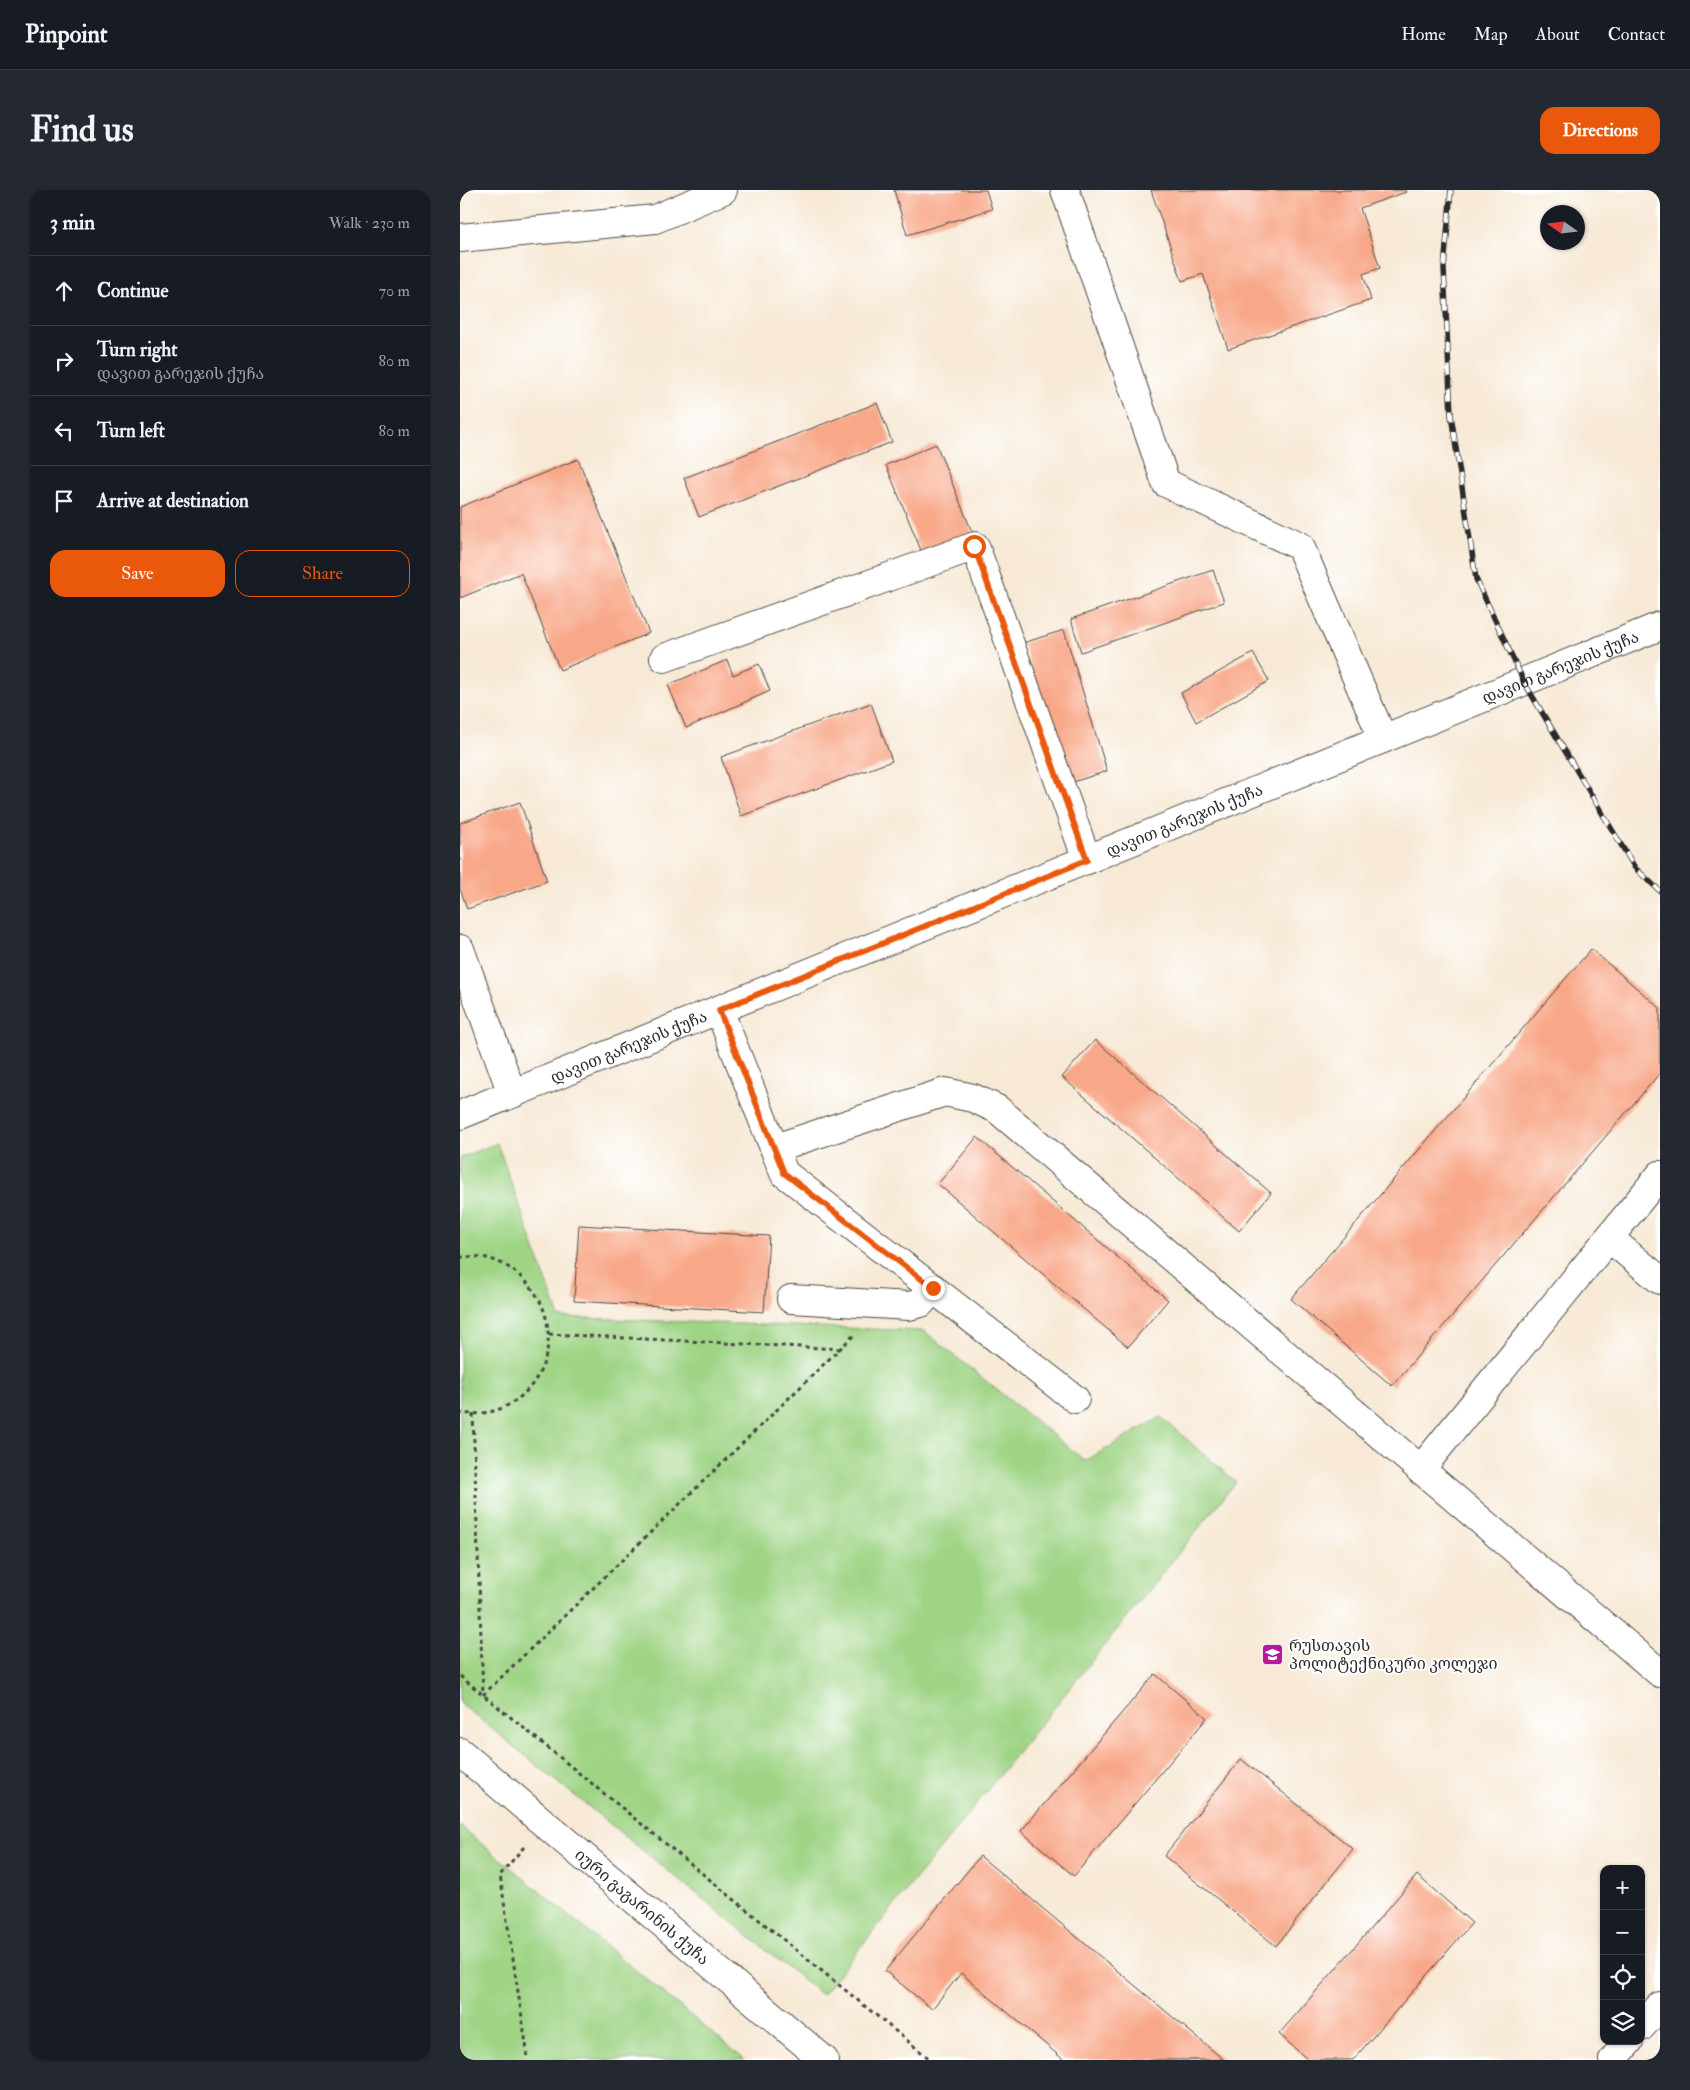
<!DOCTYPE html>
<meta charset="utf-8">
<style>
:root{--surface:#171b24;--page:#242831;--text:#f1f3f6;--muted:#9ea1a6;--line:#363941;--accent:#ea580c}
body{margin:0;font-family:"IM FELL Double Pica","Noto Serif Georgian",serif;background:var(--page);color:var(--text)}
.controls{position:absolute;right:15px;bottom:15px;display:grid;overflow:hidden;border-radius:10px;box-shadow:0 1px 4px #0004}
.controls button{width:45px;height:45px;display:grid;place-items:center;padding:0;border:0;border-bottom:1px solid var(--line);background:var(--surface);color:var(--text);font:25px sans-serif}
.compass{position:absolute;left:1080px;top:15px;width:45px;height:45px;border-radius:50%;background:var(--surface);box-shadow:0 1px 4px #0004;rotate:284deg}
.stop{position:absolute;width:15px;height:15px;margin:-11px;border:4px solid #ea580c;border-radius:50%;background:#fff}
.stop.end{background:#ea580c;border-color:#fff;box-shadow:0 1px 5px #0008}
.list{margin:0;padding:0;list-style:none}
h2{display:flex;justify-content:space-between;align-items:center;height:65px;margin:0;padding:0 20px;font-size:21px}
h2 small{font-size:16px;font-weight:400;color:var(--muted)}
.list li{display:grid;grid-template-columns:32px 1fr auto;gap:15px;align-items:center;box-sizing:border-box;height:70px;padding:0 20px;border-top:1px solid var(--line)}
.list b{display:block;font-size:19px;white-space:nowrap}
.list p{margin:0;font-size:16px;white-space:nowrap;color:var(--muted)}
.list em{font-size:16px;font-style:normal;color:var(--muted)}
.actions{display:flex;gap:10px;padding:15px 20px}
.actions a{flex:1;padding:11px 0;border:1px solid var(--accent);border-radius:15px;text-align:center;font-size:18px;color:var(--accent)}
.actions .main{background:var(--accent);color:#fff}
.icon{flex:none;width:28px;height:28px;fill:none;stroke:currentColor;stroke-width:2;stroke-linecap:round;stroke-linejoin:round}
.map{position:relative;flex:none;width:1200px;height:1870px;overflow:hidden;border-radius:15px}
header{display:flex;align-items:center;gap:30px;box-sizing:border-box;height:70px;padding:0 25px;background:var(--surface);border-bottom:1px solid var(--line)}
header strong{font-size:24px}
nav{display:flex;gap:28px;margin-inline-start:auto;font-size:18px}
.intro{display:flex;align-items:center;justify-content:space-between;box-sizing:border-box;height:120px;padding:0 30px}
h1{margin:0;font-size:35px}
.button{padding:12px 22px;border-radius:15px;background:var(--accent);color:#fff;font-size:18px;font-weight:700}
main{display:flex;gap:30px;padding:0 30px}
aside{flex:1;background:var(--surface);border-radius:15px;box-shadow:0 1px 4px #0004}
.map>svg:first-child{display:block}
.green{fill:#9fd485;stroke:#658058}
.building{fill:#f8a788}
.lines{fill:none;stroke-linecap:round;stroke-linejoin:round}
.minor-casing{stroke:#4a4844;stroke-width:30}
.path{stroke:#4a4844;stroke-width:3;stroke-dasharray:4 4;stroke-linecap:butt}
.minor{stroke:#fff;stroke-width:28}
.rail-casing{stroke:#2b2b2b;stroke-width:5.5}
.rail{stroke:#fff;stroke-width:4;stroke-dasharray:11;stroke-linecap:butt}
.route{stroke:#ea580c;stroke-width:6}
.labels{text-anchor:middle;stroke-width:4;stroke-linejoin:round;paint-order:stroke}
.street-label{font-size:16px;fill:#2b2b2b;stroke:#fff}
.poi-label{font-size:16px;fill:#2b2b2b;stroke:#fff;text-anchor:start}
</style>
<header>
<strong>Pinpoint</strong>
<nav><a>Home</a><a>Map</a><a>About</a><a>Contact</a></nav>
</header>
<div class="intro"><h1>Find us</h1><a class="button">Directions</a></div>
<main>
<aside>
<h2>3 min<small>Walk · 230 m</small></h2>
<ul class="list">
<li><svg class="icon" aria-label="ahead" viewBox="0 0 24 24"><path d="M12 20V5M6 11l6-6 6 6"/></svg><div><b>Continue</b></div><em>70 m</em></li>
<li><svg class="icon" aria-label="right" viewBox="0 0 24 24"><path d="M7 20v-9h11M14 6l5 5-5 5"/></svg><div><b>Turn right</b><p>დავით გარეჯის ქუჩა</p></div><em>80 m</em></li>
<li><svg class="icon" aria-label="left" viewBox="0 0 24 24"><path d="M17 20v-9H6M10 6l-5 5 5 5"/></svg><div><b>Turn left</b></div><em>80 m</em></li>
<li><svg class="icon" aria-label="arrive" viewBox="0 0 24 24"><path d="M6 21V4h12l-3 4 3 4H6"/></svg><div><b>Arrive at destination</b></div></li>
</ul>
<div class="actions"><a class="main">Save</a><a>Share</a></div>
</aside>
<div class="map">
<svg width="1200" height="1870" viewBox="0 0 1200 1870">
<rect width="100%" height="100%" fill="#fff"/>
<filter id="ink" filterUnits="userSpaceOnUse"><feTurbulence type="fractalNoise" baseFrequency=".02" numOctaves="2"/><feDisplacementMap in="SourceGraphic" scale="10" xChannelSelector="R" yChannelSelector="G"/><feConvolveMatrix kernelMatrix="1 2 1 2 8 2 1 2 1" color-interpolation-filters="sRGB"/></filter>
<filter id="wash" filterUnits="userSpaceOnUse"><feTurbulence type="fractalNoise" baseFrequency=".0096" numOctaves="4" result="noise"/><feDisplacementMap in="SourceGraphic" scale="20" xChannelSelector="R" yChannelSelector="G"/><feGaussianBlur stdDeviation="1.12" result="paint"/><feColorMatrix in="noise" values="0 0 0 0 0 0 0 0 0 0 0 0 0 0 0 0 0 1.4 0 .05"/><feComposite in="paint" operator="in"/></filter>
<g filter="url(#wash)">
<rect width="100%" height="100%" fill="#f7e9d5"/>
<path class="green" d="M37,953L99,1127L464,1141L625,1271L701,1227L776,1292L362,1805L0,1513V968Z
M0,1636L285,1870H0Z"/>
<g id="blocks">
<path class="building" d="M434,0H526L532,19L447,45Z
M691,0H945L946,2L900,18L920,78L903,84L911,110L768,159L743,84L722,91Z
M417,213L432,252L239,327L224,288Z
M476,254L515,349L465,370L426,275Z
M118,269L189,443L100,480L61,383L0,408V317Z
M753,380L764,412L621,462L611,429Z
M604,440L647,581L607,594L563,453Z
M793,463L809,491L736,532L721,503Z
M267,470L273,485L299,474L310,501L226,538L208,495Z
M411,513L432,571L281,626L261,567Z
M60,612L87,691L7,719L0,698V633Z
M1131,759L1200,818V883L932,1196L831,1109Z
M635,850L811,1003L779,1041L602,887Z
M517,947L708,1110L668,1157L478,994Z
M119,1035L309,1046L304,1122L114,1111Z
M695,1484L747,1528L614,1686L561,1641Z
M781,1569L893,1659L816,1756L704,1666Z
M520,1666L764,1870H604L501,1783L472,1819L425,1781Z
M957,1685L1012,1733L893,1870H848L819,1844Z"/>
</g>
</g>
<g filter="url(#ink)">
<use href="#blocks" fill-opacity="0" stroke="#4a4844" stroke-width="1"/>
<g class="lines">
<defs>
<g id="minor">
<path d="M605,0L706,293L840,356L923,549"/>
<path d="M0,48L195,29L263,0"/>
<path d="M204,468L515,356L627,670"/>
<path d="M0,759L52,904"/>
<path d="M259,820L324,983L615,1209"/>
<path id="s1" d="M0,925L1200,436"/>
<path d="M315,958L485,902L513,908L537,919L1200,1483"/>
<path d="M1149,1048L1200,1090"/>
<path d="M331,1109L449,1116L461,1113L473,1098"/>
<path d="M960,1280L1200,985"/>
<path id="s2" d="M0,1562L364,1870"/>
<path d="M1181,1837L1200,1816"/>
<path d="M1153,1870L1169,1851"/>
</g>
</defs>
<use href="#minor" class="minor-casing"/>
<path class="path" d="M0,1067C8,1067 19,1066 27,1068C39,1071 51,1078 60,1086C119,1137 79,1234 0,1223
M89,1144L381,1159
M13,1224L23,1504
M0,1486L471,1870
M23,1505L395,1144
M64,1657L40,1685L67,1860L66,1870"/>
<use href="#minor" class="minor"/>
<defs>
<path id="rail" d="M991,0L984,78L991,225L1016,389L1064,492L1096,546L1175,678L1200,701"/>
</defs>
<use href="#rail" class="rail-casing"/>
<use href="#rail" class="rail"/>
</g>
</g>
<g class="lines" filter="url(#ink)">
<path class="route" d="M473,1098L324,983L259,820L627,670L514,356"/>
</g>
<defs>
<symbol id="university-square" viewBox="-11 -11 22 22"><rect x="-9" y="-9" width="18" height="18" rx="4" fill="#b5179e" stroke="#fff"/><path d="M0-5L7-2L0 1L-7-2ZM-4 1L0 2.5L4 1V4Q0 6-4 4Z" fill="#fff"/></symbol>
</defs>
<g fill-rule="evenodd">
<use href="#university-square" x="800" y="1452" width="25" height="25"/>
</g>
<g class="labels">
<g class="street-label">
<text dy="6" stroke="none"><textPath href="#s1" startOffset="1188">დავით გარეჯის ქუჩა</textPath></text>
<text dy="6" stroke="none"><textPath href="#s1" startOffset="782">დავით გარეჯის ქუჩა</textPath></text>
<text dy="6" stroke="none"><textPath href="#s1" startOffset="182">დავით გარეჯის ქუჩა</textPath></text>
<text dy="6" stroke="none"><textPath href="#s2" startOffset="239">იური გაგარინის ქუჩა</textPath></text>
</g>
<g class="poi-label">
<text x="829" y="1461">რუსთავის<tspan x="829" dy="18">პოლიტექნიკური კოლეჯი</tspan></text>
</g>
</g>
</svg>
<div class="controls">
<button>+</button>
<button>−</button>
<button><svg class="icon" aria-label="locate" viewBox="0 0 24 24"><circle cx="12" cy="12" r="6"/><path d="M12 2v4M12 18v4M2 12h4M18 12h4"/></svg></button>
<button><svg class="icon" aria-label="layers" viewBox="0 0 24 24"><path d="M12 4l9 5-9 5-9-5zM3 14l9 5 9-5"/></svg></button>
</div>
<svg class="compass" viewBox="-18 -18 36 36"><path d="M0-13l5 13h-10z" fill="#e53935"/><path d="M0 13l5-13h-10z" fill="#9ea1a6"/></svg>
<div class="stop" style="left:514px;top:356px"></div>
<div class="stop end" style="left:473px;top:1098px"></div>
</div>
</main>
